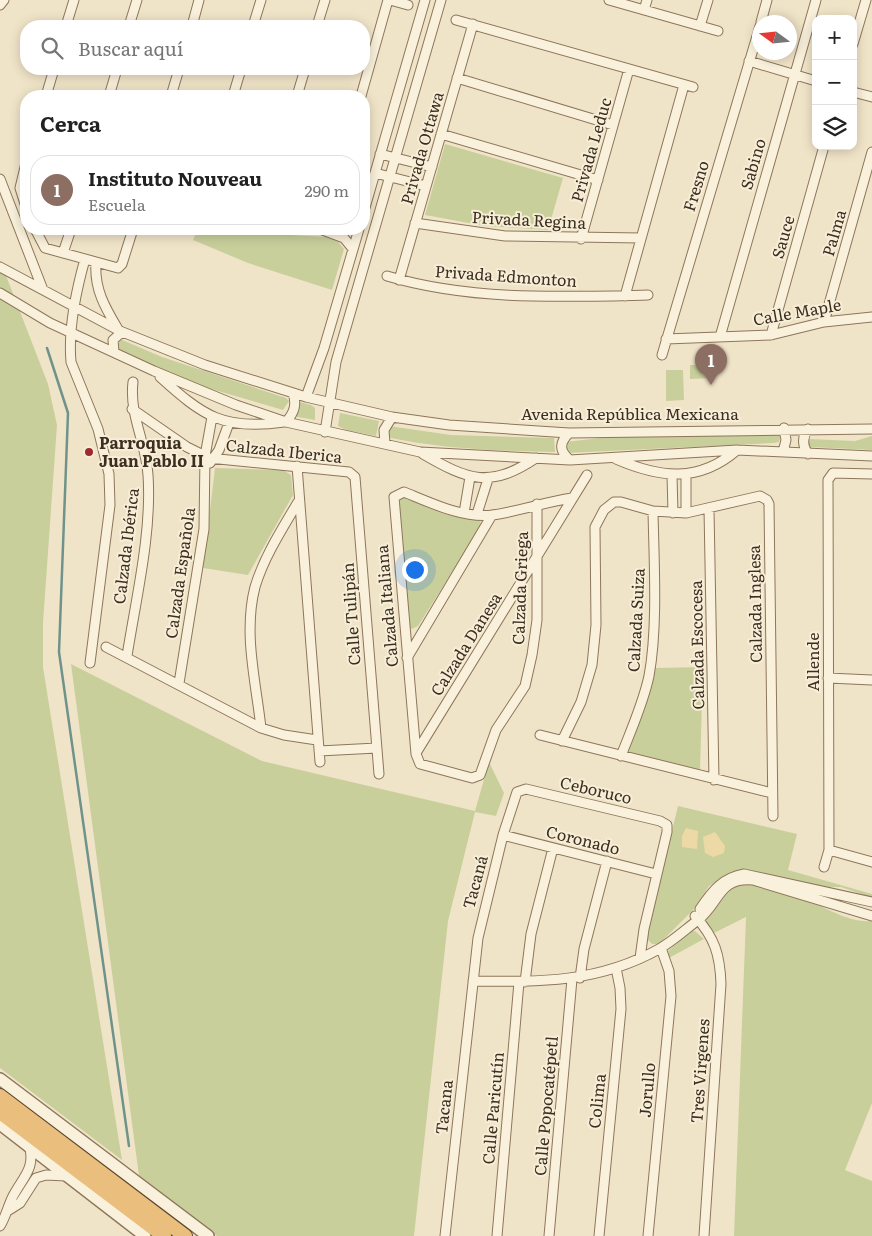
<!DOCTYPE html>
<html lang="es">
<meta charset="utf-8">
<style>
:root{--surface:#fff;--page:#f2f2f2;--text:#222;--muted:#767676;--line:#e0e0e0;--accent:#9e2a2b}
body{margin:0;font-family:Literata,serif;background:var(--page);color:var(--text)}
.controls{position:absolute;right:15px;top:15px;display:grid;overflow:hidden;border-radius:10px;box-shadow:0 2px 12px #0003}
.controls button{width:45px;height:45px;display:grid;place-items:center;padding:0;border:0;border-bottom:1px solid var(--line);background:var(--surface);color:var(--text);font:25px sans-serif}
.compass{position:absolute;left:752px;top:15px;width:45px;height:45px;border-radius:50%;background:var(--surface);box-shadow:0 2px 12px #0003;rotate:285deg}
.you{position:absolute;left:414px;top:569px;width:18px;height:18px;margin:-12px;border:4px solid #fff;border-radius:50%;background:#1a73e8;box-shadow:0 0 0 8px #1a73e833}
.badge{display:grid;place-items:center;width:32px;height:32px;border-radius:50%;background:var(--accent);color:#fff;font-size:16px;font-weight:700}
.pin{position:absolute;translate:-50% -41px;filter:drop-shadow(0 1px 2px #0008)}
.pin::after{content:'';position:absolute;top:26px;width:18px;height:15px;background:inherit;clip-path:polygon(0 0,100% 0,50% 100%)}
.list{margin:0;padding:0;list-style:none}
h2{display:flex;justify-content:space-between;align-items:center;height:65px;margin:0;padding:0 20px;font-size:21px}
h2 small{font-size:16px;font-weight:400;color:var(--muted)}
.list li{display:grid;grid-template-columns:32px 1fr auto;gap:15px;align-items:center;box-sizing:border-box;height:70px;margin:0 10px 10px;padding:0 10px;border:1px solid var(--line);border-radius:20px}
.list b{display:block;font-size:19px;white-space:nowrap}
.list p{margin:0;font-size:16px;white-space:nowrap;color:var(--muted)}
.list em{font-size:16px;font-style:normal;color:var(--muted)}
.icon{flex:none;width:28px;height:28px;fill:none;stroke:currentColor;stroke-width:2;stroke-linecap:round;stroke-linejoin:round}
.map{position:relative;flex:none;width:872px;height:1236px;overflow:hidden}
.search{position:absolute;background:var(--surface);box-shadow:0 2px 12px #0003;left:20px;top:20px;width:350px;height:55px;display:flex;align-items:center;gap:12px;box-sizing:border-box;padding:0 18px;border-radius:20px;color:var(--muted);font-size:19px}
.panel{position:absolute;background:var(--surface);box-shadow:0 2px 12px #0003;left:20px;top:90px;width:350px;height:145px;border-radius:20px}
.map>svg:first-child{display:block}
.green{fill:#c9cf9b}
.sand{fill:#ecd9a5}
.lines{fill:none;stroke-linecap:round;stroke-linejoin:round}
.stream{stroke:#6f938a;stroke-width:2.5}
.minor-casing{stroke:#8d765c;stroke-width:11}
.tertiary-casing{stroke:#8d765c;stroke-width:14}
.trunk-casing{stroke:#5b4430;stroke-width:16}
.minor{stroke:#faf1dc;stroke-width:9}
.tertiary{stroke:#faf1dc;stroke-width:11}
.trunk{stroke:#eabe7c;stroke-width:14}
.poi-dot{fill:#9e2a2b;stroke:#f7eed8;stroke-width:2}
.labels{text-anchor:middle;stroke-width:4;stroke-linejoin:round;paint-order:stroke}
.street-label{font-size:16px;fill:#3d2e20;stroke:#f7eed8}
.poi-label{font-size:16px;font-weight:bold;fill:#3d2e20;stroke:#f7eed8;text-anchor:start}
</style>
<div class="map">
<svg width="872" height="1236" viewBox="0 0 872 1236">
<rect width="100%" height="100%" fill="#f0e4c8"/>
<path class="green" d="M445,144L563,178L548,230L485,226L425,215Z
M198,229H227L252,233L327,237L338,242L344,249L332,290L248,263L193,240Z
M0,260L48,384L57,425L43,623V667L122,1160L0,1068Z
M120,339L162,357L286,398L289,401L283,410L194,384L119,350L114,347L115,342Z
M690,365H713V378L690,379Z
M666,370H683L684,400L666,401Z
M296,401L311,405L315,408V420L292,416Z
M340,413L379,421L376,436L346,430L338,426Z
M389,426L451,435L554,438L555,452C498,451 442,449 386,437Z
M781,433L779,442L774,443L567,453L565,442L618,436Z
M872,436V450L810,447L807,442L809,439L855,441Z
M215,468L283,470L291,475L293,495L248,575L203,568Z
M405,497C430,510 452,518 480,520L481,526L418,626L412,629L408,626L396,502Z
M71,664L262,761L475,811L489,762L504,793L496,816L475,812L448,921L414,1236H217L139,1176Z
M703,667L700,771L627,752L654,668Z
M678,806L797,834L788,870L872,894V898L841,887H812L759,872L734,871L709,886L694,909L659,944H652L646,938Z
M742,883H750C768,888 786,893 803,899C825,906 847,923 872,921V1103L845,1170L872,1181V1236H734L746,917L714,933L704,922L724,891Z
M695,931L704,939L667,959V952L690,932Z"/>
<path class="sand" d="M686,828L698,831L697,849L682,847V836Z
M715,832L725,846L724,853L713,857L705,853L703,837Z"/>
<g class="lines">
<path class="stream" d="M47,348L68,413L59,652L129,1146"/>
<defs>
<path id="minor" d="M390,0L408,5
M609,0L718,31
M0,5L4,0
M644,10L647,0
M456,20L693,87
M761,22L767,0
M66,26L74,0
M129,26L137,0
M192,26L199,0
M253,26L261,0
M317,26L325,0
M700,26L708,0
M853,44L866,0
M749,61L816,81
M457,78L613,125
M853,92L872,97
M46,96L54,69
M109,96L117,69
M171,96L179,69
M233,96L241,69
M297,96L305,69
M361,96L388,0
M441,134L598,180
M380,154L432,167
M26,163L20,188L26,207
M375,173L426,186
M0,179L43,290
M364,211L425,0
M415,223L505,236L641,238
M35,229L45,248L118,268L122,264L133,229
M320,229L344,238L353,249
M581,239L629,69
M63,253L71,229
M85,259C76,291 68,329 71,362L98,429L109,474L110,505L90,663
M96,263C94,290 106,309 119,331
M0,267L120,331L205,365L306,397L392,417L449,425L569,433L872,429
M387,276C471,301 562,297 648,295
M399,280L473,24
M0,293L50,323L154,371L236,405L286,422L420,452L570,460L737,450L872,456
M625,296L684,85
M824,322L872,152
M771,335L824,146
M720,337L816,0
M666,339L771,335L824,322L872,317
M114,352L113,340L122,332
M662,355L760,26
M160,377C203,416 224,431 284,422
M306,397L324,348L359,229
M132,409L187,447L209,458L349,472L355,477L379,774
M286,422C294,413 297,405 293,393
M808,429C802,437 802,445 808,454
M325,432L336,362L441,0
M569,433C559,443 559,451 570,460
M385,444L384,430L392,417
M783,452L786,440L784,428
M423,454C468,480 490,489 536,458
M616,459C660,478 699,483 737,450
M210,463L219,450L229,423
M297,466L320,762
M672,475L673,513
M686,475V513
M537,504V620L532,655L525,686L496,730L480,775L472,778L420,764L416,754L394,497L404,492C431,503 464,519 493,515C520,511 545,502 572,498
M709,509L714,780
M464,513L470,477
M477,514L488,479
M106,647L261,728L284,735L317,740
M127,656C136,598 152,533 148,475C146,442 129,415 133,382
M407,658L492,515
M828,678L872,680
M179,683L204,529L205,456L212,417
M261,728C256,682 243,633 255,587C264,557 282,529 298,502
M540,735L772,793
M562,741L581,702L592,665L596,625L595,527L604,510L614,502H621L653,511L686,513L760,496L767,500L769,504L773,816
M319,751L377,748
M416,753L587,475
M621,756C631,730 643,704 649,676C658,627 654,562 653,511
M503,835L656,874
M829,850L872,862
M824,867L829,850L828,480L833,473L872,474
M700,909C712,891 722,878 744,874L872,902
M695,916C715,938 720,955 721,984L704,1236
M580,978L584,949L607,861
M473,981C540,982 598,983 659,949C672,942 686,929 698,920C720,903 718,877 753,880L872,916
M525,982L531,934L553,848
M9,1210L20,1203L36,1178L46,1175L66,1176
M0,1226C6,1216 8,1206 13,1196C23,1177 36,1168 29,1145
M445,1236L478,938L503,835L517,792L526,789L660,821L667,825V832L644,929L640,958
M497,1236L519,982
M549,1236L572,979
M599,1236L621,1009L620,988L616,968
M648,1236L671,996L669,971L661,948"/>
<path id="tertiary" d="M0,1079L208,1236
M0,1124L145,1236"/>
<path id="trunk" d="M0,1096L185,1236
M0,1112L164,1236"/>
</defs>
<use href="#minor" class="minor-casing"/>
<use href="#tertiary" class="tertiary-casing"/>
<use href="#trunk" class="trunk-casing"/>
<use href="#minor" class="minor"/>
<use href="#tertiary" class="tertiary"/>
<use href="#trunk" class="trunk"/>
</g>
<circle class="poi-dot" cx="89" cy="452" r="5"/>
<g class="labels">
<g class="street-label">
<text transform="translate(422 148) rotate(-74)" y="6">Privada Ottawa</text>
<text transform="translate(591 150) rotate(-74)" y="6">Privada Leduc</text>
<text transform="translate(753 164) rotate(-74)" y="6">Sabino</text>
<text transform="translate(696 186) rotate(-73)" y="6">Fresno</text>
<text transform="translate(529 220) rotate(3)" y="6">Privada Regina</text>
<text transform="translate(834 233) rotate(-74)" y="6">Palma</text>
<text transform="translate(783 237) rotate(-74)" y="6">Sauce</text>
<text transform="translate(506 276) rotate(4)" y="6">Privada Edmonton</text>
<text transform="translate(797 312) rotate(-10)" y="6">Calle Maple</text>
<text x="630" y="420">Avenida República Mexicana</text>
<text transform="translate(284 451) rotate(6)" y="6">Calzada Iberica</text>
<text transform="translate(126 546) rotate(-83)" y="6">Calzada Ibérica</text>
<text transform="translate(180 573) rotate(-82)" y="6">Calzada Española</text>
<text transform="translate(520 588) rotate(-88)" y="6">Calzada Griega</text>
<text transform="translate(755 604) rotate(-91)" y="6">Calzada Inglesa</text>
<text transform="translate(387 606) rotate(-95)" y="6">Calzada Italiana</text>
<text transform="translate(351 614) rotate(-94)" y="6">Calle Tulipán</text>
<text transform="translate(636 620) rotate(-87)" y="6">Calzada Suiza</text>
<text transform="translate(466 644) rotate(-58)" y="6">Calzada Danesa</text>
<text transform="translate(697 645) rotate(-91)" y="6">Calzada Escocesa</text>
<text transform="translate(813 662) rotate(-90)" y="6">Allende</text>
<text transform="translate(596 790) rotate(13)" y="6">Ceboruco</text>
<text transform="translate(583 840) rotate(14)" y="6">Coronado</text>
<text transform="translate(475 882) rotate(-75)" y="6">Tacaná</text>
<text transform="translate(700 1071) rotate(-86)" y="6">Tres Virgenes</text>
<text transform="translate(647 1090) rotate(-85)" y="6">Jorullo</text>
<text transform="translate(597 1101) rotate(-84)" y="6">Colima</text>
<text transform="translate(546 1106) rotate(-85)" y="6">Calle Popocatépetl</text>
<text transform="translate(444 1107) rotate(-84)" y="6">Tacana</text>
<text transform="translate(493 1108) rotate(-85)" y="6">Calle Paricutín</text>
</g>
<g class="poi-label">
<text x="99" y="449">Parroquia<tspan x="99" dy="18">Juan Pablo II</tspan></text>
</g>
</g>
</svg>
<div class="controls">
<button>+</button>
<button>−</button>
<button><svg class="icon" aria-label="layers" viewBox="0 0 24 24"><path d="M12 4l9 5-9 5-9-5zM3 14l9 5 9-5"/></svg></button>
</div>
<svg class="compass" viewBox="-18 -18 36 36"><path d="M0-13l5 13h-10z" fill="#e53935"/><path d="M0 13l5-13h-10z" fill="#767676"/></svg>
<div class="you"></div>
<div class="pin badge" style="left:711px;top:385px;background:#8d6e63">1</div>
<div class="search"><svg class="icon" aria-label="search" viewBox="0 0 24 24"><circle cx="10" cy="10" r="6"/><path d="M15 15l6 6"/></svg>Buscar aquí</div>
<section class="panel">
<h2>Cerca<small></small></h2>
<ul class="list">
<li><span class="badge" style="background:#8d6e63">1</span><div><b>Instituto Nouveau</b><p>Escuela</p></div><em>290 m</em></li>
</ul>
</section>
</div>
